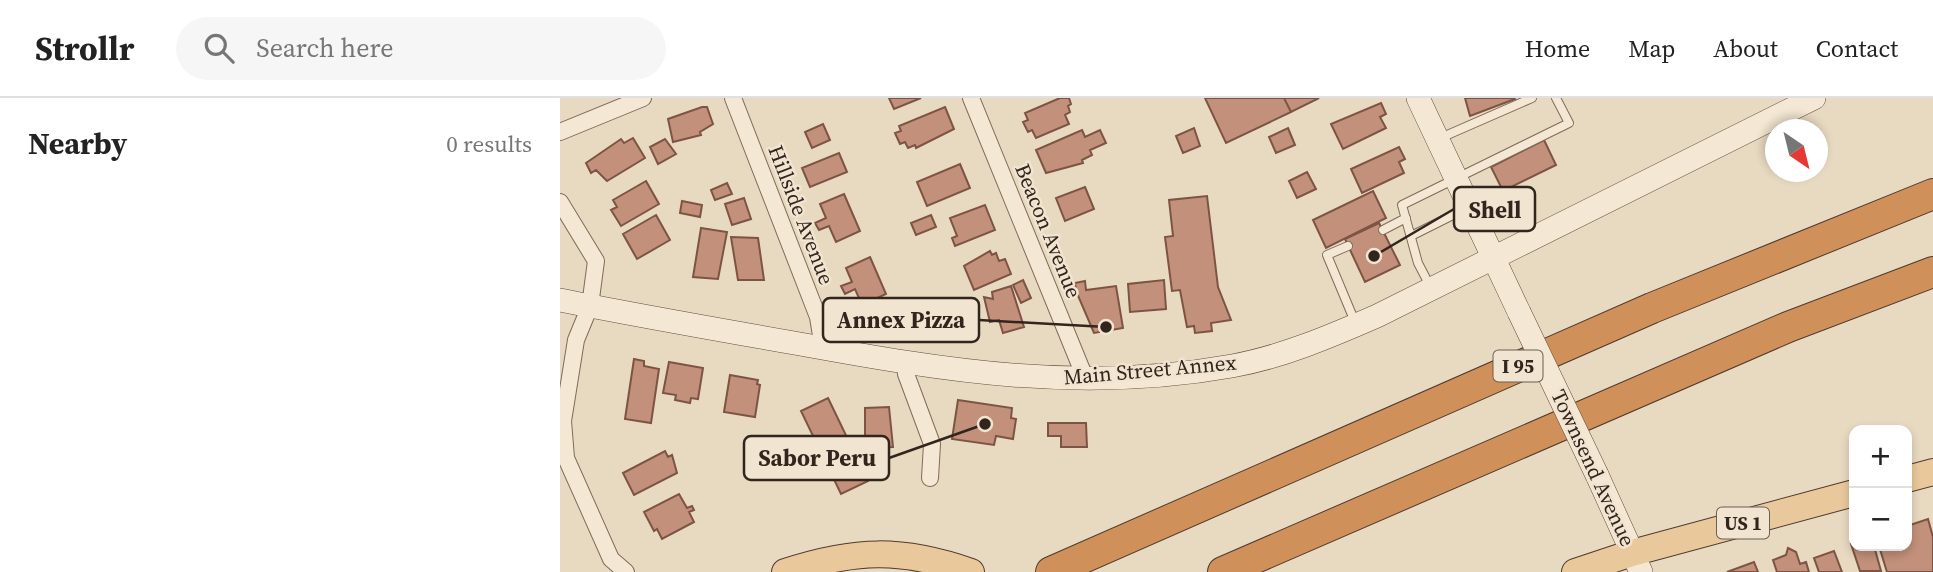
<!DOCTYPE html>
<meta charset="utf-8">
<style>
:root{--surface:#fff;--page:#f6f6f6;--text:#222;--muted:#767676;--line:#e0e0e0}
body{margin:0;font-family:"Source Serif 4",serif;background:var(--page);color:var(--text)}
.controls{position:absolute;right:21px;bottom:21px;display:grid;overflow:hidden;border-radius:14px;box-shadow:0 4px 10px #0003}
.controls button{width:63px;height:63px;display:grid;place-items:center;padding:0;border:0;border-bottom:2px solid var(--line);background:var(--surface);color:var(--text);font:35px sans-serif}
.compass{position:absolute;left:1205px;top:21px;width:63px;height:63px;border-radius:50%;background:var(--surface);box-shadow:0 4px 10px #0003;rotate:145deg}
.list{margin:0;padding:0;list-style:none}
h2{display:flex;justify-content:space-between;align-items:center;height:91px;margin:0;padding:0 28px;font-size:30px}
h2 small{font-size:23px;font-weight:400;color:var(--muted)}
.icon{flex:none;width:38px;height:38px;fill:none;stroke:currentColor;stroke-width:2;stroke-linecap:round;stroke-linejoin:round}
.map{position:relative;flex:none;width:1373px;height:474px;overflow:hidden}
header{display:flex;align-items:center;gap:42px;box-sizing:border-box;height:98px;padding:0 35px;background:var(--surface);border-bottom:2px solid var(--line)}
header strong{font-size:33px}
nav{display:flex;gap:38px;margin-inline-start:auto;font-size:24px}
.search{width:490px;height:63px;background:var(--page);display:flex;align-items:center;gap:18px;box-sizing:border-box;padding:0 24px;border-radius:38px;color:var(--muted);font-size:26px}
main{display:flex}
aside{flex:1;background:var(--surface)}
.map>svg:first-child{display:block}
.building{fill:#c3917b;stroke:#7d5443;stroke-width:2}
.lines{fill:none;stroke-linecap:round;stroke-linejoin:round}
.service-casing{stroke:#806b5a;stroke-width:10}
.minor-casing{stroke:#806b5a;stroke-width:18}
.secondary-casing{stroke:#624c3e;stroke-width:24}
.primary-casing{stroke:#4e3a2f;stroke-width:28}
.motorway-casing{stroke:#4e3a2f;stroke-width:32}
.service{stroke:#f4e7d3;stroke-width:8}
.minor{stroke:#f4e7d3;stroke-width:16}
.secondary{stroke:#f4e7d3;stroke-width:23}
.primary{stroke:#e9c99c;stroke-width:26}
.motorway{stroke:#d09059;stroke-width:30}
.secondary-bridge-casing{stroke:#624c3e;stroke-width:24;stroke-linecap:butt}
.secondary-bridge{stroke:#f4e7d3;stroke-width:23}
.labels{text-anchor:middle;stroke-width:5;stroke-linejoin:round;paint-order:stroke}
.shield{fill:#f1e4d0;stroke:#6b5e53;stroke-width:2}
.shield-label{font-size:19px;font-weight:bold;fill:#31251d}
.street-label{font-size:21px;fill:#31251d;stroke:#f1e4d0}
.leader{fill:none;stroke:#31251d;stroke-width:2.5}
.callout-dot{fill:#31251d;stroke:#f1e4d0;stroke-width:2.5}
.callout{fill:#f1e4d0;stroke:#31251d;stroke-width:2.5}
.callout-label{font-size:23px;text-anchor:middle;font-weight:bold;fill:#31251d}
</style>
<header>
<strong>Strollr</strong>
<div class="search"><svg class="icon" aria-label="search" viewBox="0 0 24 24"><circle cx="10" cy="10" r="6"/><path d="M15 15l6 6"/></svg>Search here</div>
<nav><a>Home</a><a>Map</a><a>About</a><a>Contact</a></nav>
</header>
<main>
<aside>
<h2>Nearby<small>0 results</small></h2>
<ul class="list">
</ul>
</aside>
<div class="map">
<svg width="1373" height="474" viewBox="0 0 1373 474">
<rect width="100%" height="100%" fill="#e8d9c1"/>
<path class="building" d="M329,0H361L334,11Z
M500,0H509L511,6L508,8L510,14L505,17L509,26L476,40L472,32L468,34L463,24L468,22L465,15Z
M645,0H724L731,14L666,45Z
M724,0H759L731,14Z
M905,0H954L955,1L910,18Z
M821,5L826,16L820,19L826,30L783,51L771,26Z
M142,9H147L153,26L140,34L141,37L113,44L108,21Z
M385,9L394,31L356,50L355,47L348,50L345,44L340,46L335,35L341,33L339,28Z
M263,26L270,42L252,50L245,34Z
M634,30L640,48L623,55L616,38Z
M728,30L735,47L716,55L709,39Z
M522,32L525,39L540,32L546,45L530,52L532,57L522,62L523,65L486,75L476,52Z
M73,40L85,60L47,83L36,72L31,75L26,65L61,41L64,45Z
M105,41L116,56L98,66L90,49Z
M984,42L996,67L943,93L931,69Z
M839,49L845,61L839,64L844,75L802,95L791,71Z
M279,55L287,74L250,89L242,70Z
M400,66L410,90L367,108L357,84Z
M747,74L756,91L737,100L729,83Z
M86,83L99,106L61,128L51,112L57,109L53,102Z
M167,85L172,96L155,102L151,92Z
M525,89L534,111L505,123L496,100Z
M813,93L826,120L766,150L753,122Z
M284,96L300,133L276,144L269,128L259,132L255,125L266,120L260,106Z
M647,98L658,189L671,222L651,225L652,233L635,235L634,228L627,229L620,192L612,193L605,139L613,138L609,102Z
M184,100L191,121L172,127L165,106Z
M122,103L142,107L140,119L120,115Z
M425,107L435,132L395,148L392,140L397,138L390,120Z
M96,117L110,142L77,161L63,136Z
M371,117L376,129L356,137L351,125Z
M819,125L840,167L805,184L785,141Z
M141,130L167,134L158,181L133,179Z
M171,139L198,140L204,182H178Z
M430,153L432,157L436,155L439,163L445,161L451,176L414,192L404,168Z
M310,159L326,196L302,207L295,191L285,196L281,188L292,184L286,170Z
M463,182L471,200L461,205L453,187Z
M604,182L606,211L570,214L568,186Z
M525,183L526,192L556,188L563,230L534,235L516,193L515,185Z
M451,188L464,229L443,235L439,222L430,224L424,199L433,201L432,194Z
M74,261L84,263V268L99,271L91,325L65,321Z
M109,264L143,270L138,301L131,300L130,305L115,302L116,297L103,295Z
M170,277L198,282L197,286L200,287L195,319L164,314Z
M268,300L308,383L281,396L241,313Z
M398,302L452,310L451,320L456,321L453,341L436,338L434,347L392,341Z
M329,309L333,349L305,350V310Z
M488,325H526L527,349H501V338H488Z
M105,353L108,359L112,357L117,375L74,397L63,375Z
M119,396L127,410L132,408L134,412L129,414L134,424L102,441L97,431L94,433L84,414Z
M1368,421L1373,439V474H1327L1319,448H1347V428Z
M1294,445V448H1314L1321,473H1300L1291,446Z
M1228,450L1236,454L1240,466L1246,464L1249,474H1217L1213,462L1226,457Z
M1274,453L1282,474H1259L1254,460Z
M1194,464L1198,474H1167Z"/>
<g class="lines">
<defs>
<path id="service" d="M878,41L972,0
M823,132L846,120
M851,138L907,110
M788,148L767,157L795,224
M870,188L858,165L842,107L1009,25L996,0"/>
<path id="minor" d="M173,0L258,219L263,250
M411,0L526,282
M0,34L83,0
M0,104L36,163L30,208L16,242L3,323L6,360L51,461L66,474
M345,265L346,276L372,346L370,380"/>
<path id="secondary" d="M858,0L959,214
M0,202C80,218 160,232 240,246C388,273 521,295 672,268C722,259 771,238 817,218L1254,0
M1037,377L1081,474"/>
<path id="primary" d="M1347,381L1373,374
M225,474C295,451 342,450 411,474
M1015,474L1072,455L1294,395"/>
<path id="motorway" d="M491,474L1092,210L1373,96
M663,474L1228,229L1373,174"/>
</defs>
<use href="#service" class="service-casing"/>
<use href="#minor" class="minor-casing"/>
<use href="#secondary" class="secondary-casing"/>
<use href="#primary" class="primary-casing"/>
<use href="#motorway" class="motorway-casing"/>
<use href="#service" class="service"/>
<use href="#minor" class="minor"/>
<use href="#secondary" class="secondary"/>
<use href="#primary" class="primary"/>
<use href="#motorway" class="motorway"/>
<defs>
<path id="secondary-bridge" d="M959,214L1037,377"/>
</defs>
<use href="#secondary-bridge" class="secondary-bridge-casing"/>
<use href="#secondary-bridge" class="secondary-bridge"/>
</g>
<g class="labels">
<g class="shield">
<rect x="933.5" y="252.5" width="49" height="31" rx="5"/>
<rect x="1157" y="409.5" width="52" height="31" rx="5"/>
</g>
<g class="shield-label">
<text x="958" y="275">I 95</text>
<text x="1183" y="432">US 1</text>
</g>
<g class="street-label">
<text transform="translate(241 117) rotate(69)" y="7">Hillside Avenue</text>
<text transform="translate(488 133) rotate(68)" y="7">Beacon Avenue</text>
<text transform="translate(590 272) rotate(-5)" y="7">Main Street Annex</text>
<text transform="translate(1033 370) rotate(65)" y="7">Townsend Avenue</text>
</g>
</g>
<path class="leader" d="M814 158L894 111M546 229L419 222M425 326L329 360"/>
<g class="callout-dot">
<circle cx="814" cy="158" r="7"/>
<circle cx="546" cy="229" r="7"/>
<circle cx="425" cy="326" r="7"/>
</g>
<g class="callout">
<rect x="894" y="89" width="81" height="44" rx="7"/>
<rect x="263" y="200" width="156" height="44" rx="7"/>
<rect x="184" y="338" width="145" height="44" rx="7"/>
</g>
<g class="callout-label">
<text x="935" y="120">Shell</text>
<text x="341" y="230">Annex Pizza</text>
<text x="257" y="368">Sabor Peru</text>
</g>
</svg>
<div class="controls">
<button>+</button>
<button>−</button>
</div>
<svg class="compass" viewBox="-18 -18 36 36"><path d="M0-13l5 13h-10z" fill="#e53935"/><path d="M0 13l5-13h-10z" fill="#767676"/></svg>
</div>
</main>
